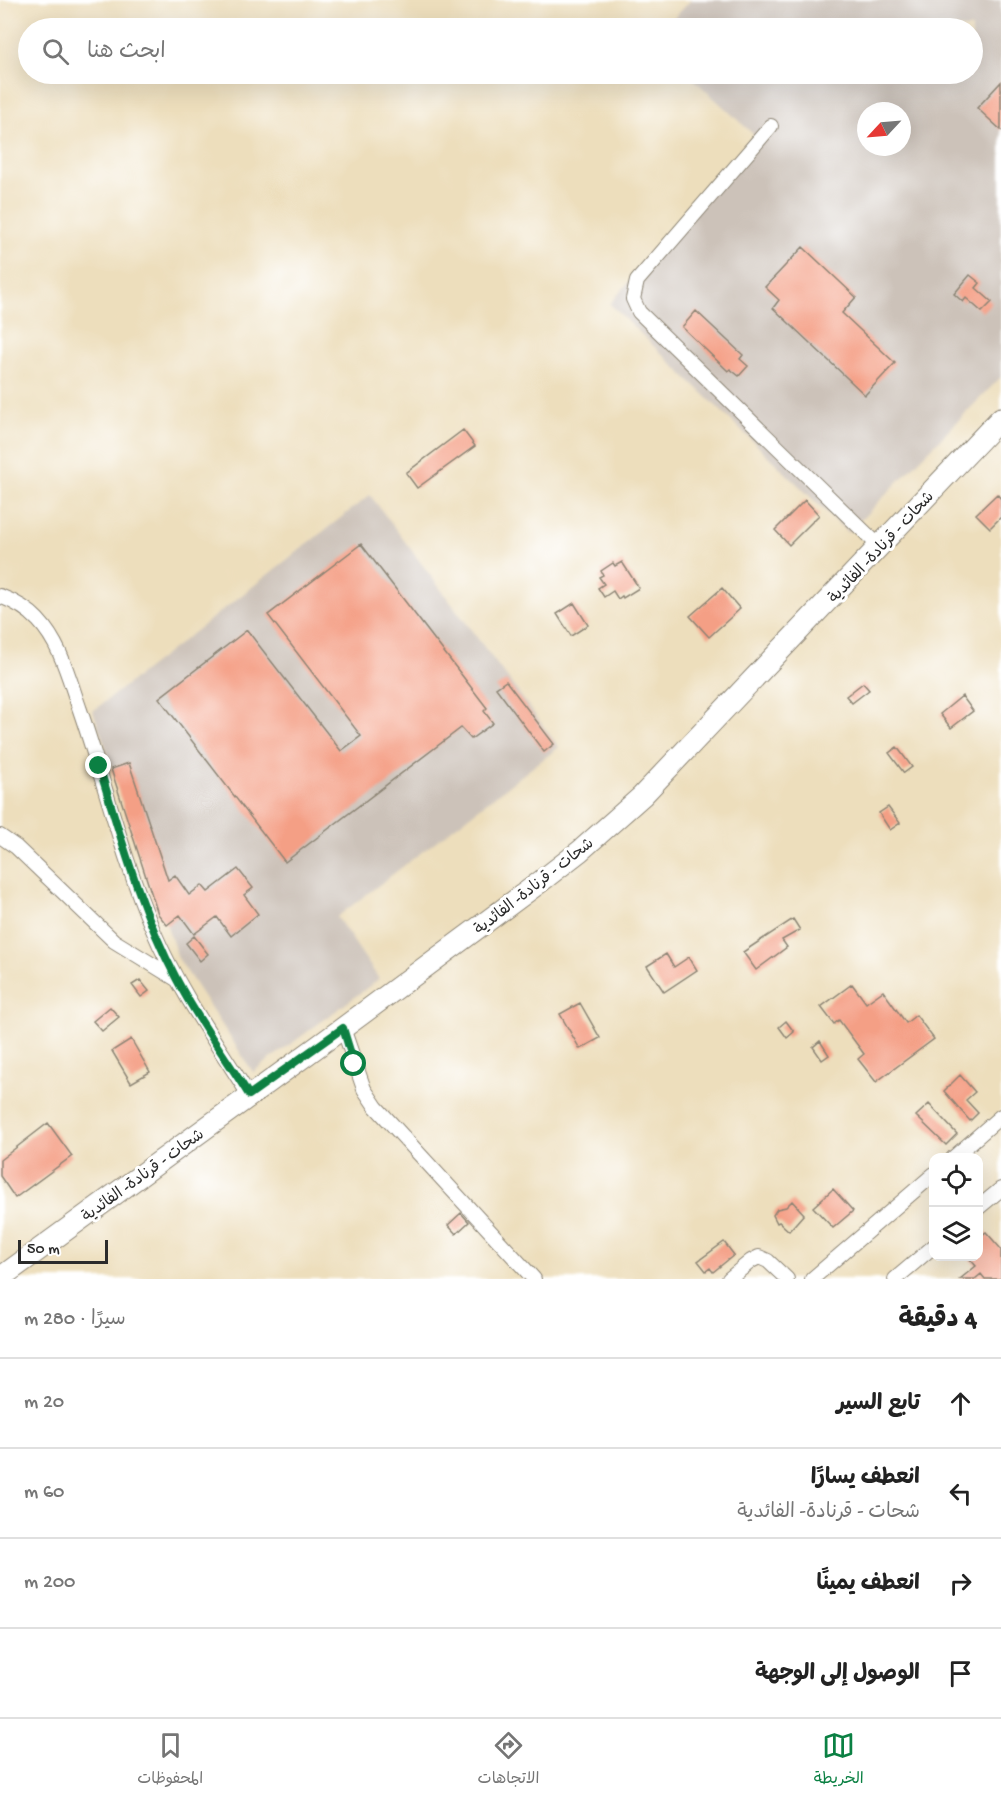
<!DOCTYPE html>
<html lang="ar">
<meta charset="utf-8">
<style>
:root{--surface:#fff;--page:#f2f2f2;--text:#222;--muted:#767676;--line:#e0e0e0;--accent:#0b8043}
body{margin:0;font-family:"Gochi Hand","Playpen Sans Arabic",sans-serif;background:var(--page);color:var(--text);direction:rtl}
.controls{position:absolute;right:18px;bottom:18px;display:grid;overflow:hidden;border-radius:12px;box-shadow:0 6px 24px #0002}
.controls button{width:54px;height:54px;display:grid;place-items:center;padding:0;border:0;border-bottom:2px solid var(--line);background:var(--surface);color:var(--text);font:30px sans-serif}
.compass{position:absolute;left:857px;top:102px;width:54px;height:54px;border-radius:50%;background:var(--surface);box-shadow:0 6px 24px #0002;rotate:244deg}
.scale{position:absolute;left:18px;bottom:15px;width:90px;box-sizing:border-box;padding-left:6px;border:3px solid #2b2b2b;border-top:0;font-size:16px;line-height:21px;white-space:nowrap;color:#2b2b2b;-webkit-text-stroke:4px #fff;paint-order:stroke}
.stop{position:absolute;width:18px;height:18px;margin:-14px;border:4px solid #0b8043;border-radius:50%;background:#fff}
.stop.end{background:#0b8043;border-color:#fff;box-shadow:0 2px 6px #0008}
.list{margin:0;padding:0;list-style:none}
h2{display:flex;justify-content:space-between;align-items:center;height:78px;margin:0;padding:0 24px;font-size:26px}
h2 small{font-size:20px;font-weight:400;color:var(--muted)}
.list li{display:grid;grid-template-columns:39px 1fr auto;gap:18px;align-items:center;box-sizing:border-box;height:90px;padding:0 24px;border-top:2px solid var(--line)}
.list b{display:block;font-size:22px;white-space:nowrap}
.list p{margin:0;font-size:20px;white-space:nowrap;color:var(--muted)}
.list em{font-size:20px;font-style:normal;color:var(--muted)}
.icon{flex:none;width:33px;height:33px;fill:none;stroke:currentColor;stroke-width:2;stroke-linecap:round;stroke-linejoin:round}
.map{position:relative;flex:none;width:1001px;height:1279px;overflow:hidden;direction:ltr}
.search{position:absolute;background:var(--surface);box-shadow:0 6px 24px #0002;left:18px;right:18px;top:18px;height:66px;display:flex;align-items:center;gap:15px;box-sizing:border-box;padding:0 21px;border-radius:33px;color:var(--muted);font-size:22px}
.sheet{height:438px;background:var(--surface)}
nav{display:flex;justify-content:space-around;align-items:center;box-sizing:border-box;height:84px;border-top:2px solid var(--line);background:var(--surface);font-size:16px;color:var(--muted)}
nav a{display:grid;justify-items:center;gap:3px}
nav .on{color:var(--accent)}
.map>svg:first-child{display:block}
.industrial{fill:#ccc2b9;fill-rule:evenodd}
.building{fill:#f49f85}
.lines{fill:none;stroke-linecap:round;stroke-linejoin:round}
.street-casing{stroke:#8c8474;stroke-width:16}
.primary-casing{stroke:#8c8474;stroke-width:23}
.street{stroke:#fff;stroke-width:14}
.primary{stroke:#fff;stroke-width:21}
.route{stroke:#0b8043;stroke-width:8}
.labels{text-anchor:middle;stroke-width:6;stroke-linejoin:round;paint-order:stroke}
.street-label{font-size:16px;fill:#2b2b2b;stroke:#fff}
</style>
<div class="map">
<svg width="1001" height="1279" viewBox="0 0 1001 1279">
<rect width="100%" height="100%" fill="#fff"/>
<filter id="ink" filterUnits="userSpaceOnUse"><feTurbulence type="fractalNoise" baseFrequency=".0167" numOctaves="2"/><feDisplacementMap in="SourceGraphic" scale="12" xChannelSelector="R" yChannelSelector="G"/><feConvolveMatrix kernelMatrix="1 2 1 2 8 2 1 2 1" color-interpolation-filters="sRGB"/></filter>
<filter id="wash" filterUnits="userSpaceOnUse"><feTurbulence type="fractalNoise" baseFrequency=".008" numOctaves="4" result="noise"/><feDisplacementMap in="SourceGraphic" scale="24" xChannelSelector="R" yChannelSelector="G"/><feGaussianBlur stdDeviation="1.35" result="paint"/><feColorMatrix in="noise" values="0 0 0 0 0 0 0 0 0 0 0 0 0 0 0 0 0 1.4 0 .05"/><feComposite in="paint" operator="in"/></filter>
<g filter="url(#wash)">
<rect width="100%" height="100%" fill="#eddebc"/>
<path class="industrial" d="M691,0H1001V377L848,533L610,304L754,135L688,74H972V28H665ZM866,111H902V147H866Z
M370,495L559,747L337,917L379,979L253,1072L178,958L93,711Z"/>
<g id="blocks">
<path class="building" d="M1001,82V130L977,108Z
M803,247L856,297L842,313L895,363L865,395L773,308L779,300L765,287Z
M970,275L980,283L976,288L992,302L982,312L966,298L963,302L954,294Z
M696,311L743,355L740,359L748,366L739,376L730,369L728,371L682,327Z
M463,430L475,446L417,488L406,473Z
M997,494L1001,499V517L990,528L976,514Z
M805,500L819,515L789,545L775,530Z
M361,544L487,708L484,711L493,723L471,739L461,728L285,862L159,698L247,630L341,751L361,736L268,615Z
M622,562L639,588L623,598L622,596L618,599L613,591L604,597L598,588L604,584L599,577L603,575L601,571L613,563L615,566Z
M722,588L740,609L709,637L690,616Z
M574,603L588,625L571,636L557,614Z
M506,681L554,744L544,752L496,688Z
M863,683L869,690L852,703L846,696Z
M962,696L973,711L951,728L940,714Z
M897,747L912,767L904,773L889,753Z
M129,763L168,880L175,875L189,895L202,885L208,892L238,869L253,888L244,895L258,914L231,936L217,917L194,934L180,915L167,925L158,914L111,769Z
M888,807L900,823L890,830L879,813Z
M793,919L800,930L782,940L787,947L756,970L743,952Z
M194,936L208,954L200,961L186,943Z
M666,954L674,967L689,957L697,970L664,992L647,966Z
M140,980L149,991L141,997L132,985Z
M852,984L866,1003L883,991L906,1023L916,1015L934,1039L876,1082L858,1059L864,1054L839,1020L834,1024L821,1007Z
M580,1003L600,1038L580,1049L560,1014Z
M110,1007L119,1017L102,1031L93,1021Z
M786,1021L794,1032L787,1038L779,1027Z
M131,1039L150,1072L131,1083L112,1051Z
M820,1041L829,1055L822,1060L813,1047Z
M960,1075L975,1092L966,1100L978,1113L970,1121L944,1091Z
M929,1104L957,1134L946,1145L916,1116Z
M48,1123L72,1156L15,1198L0,1176V1160Z
M833,1189L853,1211L833,1228L813,1207Z
M792,1201L804,1214L789,1231L779,1222L777,1223L773,1215L777,1209L786,1207Z
M461,1213L469,1222L456,1234L448,1225Z
M986,1232L1001,1249V1279H985L981,1274L975,1279H960L976,1266L968,1257H978V1238Z
M724,1242L734,1255L713,1272L710,1268L706,1271L698,1261Z"/>
</g>
</g>
<g filter="url(#ink)">
<use href="#blocks" fill-opacity="0" stroke="#8c8474" stroke-width="1.5"/>
<g class="lines">
<defs>
<path id="street" d="M771,126L637,281L633,299L639,312L880,547
M0,596C13,601 28,609 38,620C61,644 69,679 80,710C105,783 123,859 153,930C178,989 215,1041 249,1095
M0,836L16,847L114,941L176,979
M343,1028L364,1089L376,1107L534,1279
M953,1158L1001,1116
M978,1208L1001,1189
M729,1279L751,1261L759,1257L768,1261L787,1279
M812,1279L934,1174
M895,1279L934,1246"/>
<path id="primary" d="M0,1278L343,1028L540,882L580,851L642,796L1001,418"/>
</defs>
<use href="#street" class="street-casing"/>
<use href="#primary" class="primary-casing"/>
<use href="#street" class="street"/>
<use href="#primary" class="primary"/>
</g>
</g>
<g class="lines" filter="url(#ink)">
<path class="route" d="M99,766C121,838 141,911 176,978C197,1019 225,1056 249,1095L343,1028L354,1064"/>
</g>
<g class="labels">
<g class="street-label">
<text transform="translate(880 546) rotate(-47)" y="6">شحات - قرنادة- الفائدية</text>
<text transform="translate(533 885) rotate(-38)" y="6">شحات - قرنادة- الفائدية</text>
<text transform="translate(142 1174) rotate(-36)" y="6">شحات - قرنادة- الفائدية</text>
</g>
</g>
</svg>
<div class="controls">
<button><svg class="icon" aria-label="locate" viewBox="0 0 24 24"><circle cx="12" cy="12" r="6"/><path d="M12 2v4M12 18v4M2 12h4M18 12h4"/></svg></button>
<button><svg class="icon" aria-label="layers" viewBox="0 0 24 24"><path d="M12 4l9 5-9 5-9-5zM3 14l9 5 9-5"/></svg></button>
</div>
<svg class="compass" viewBox="-18 -18 36 36"><path d="M0-13l5 13h-10z" fill="#e53935"/><path d="M0 13l5-13h-10z" fill="#767676"/></svg>
<div class="scale">50 m</div>
<div class="stop" style="left:354px;top:1064px"></div>
<div class="stop end" style="left:99px;top:766px"></div>
<div class="search"><svg class="icon" aria-label="search" viewBox="0 0 24 24"><circle cx="10" cy="10" r="6"/><path d="M15 15l6 6"/></svg>ابحث هنا</div>
</div>
<section class="sheet">
<h2>4 دقيقة<small>سيرًا · 280 m</small></h2>
<ul class="list">
<li><svg class="icon" aria-label="ahead" viewBox="0 0 24 24"><path d="M12 20V5M6 11l6-6 6 6"/></svg><div><b>تابع السير</b></div><em>20 m</em></li>
<li><svg class="icon" aria-label="left" viewBox="0 0 24 24"><path d="M17 20v-9H6M10 6l-5 5 5 5"/></svg><div><b>انعطف يسارًا</b><p>شحات - قرنادة- الفائدية</p></div><em>60 m</em></li>
<li><svg class="icon" aria-label="right" viewBox="0 0 24 24"><path d="M7 20v-9h11M14 6l5 5-5 5"/></svg><div><b>انعطف يمينًا</b></div><em>200 m</em></li>
<li><svg class="icon" aria-label="arrive" viewBox="0 0 24 24"><path d="M6 21V4h12l-3 4 3 4H6"/></svg><div><b>الوصول إلى الوجهة</b></div></li>
</ul>
</section>
<nav>
<a class="on"><svg class="icon" aria-label="map" viewBox="0 0 24 24"><path d="M3 6l6-2 6 2 6-2v14l-6 2-6-2-6 2zM9 4v14M15 6v14"/></svg>الخريطة</a>
<a><svg class="icon" aria-label="directions" viewBox="0 0 24 24"><path d="M12 3l9 9-9 9-9-9zM9 14v-3h6M13 9l2 2-2 2"/></svg>الاتجاهات</a>
<a><svg class="icon" aria-label="saved" viewBox="0 0 24 24"><path d="M7 4h10v16l-5-4-5 4z"/></svg>المحفوظات</a>
</nav>
